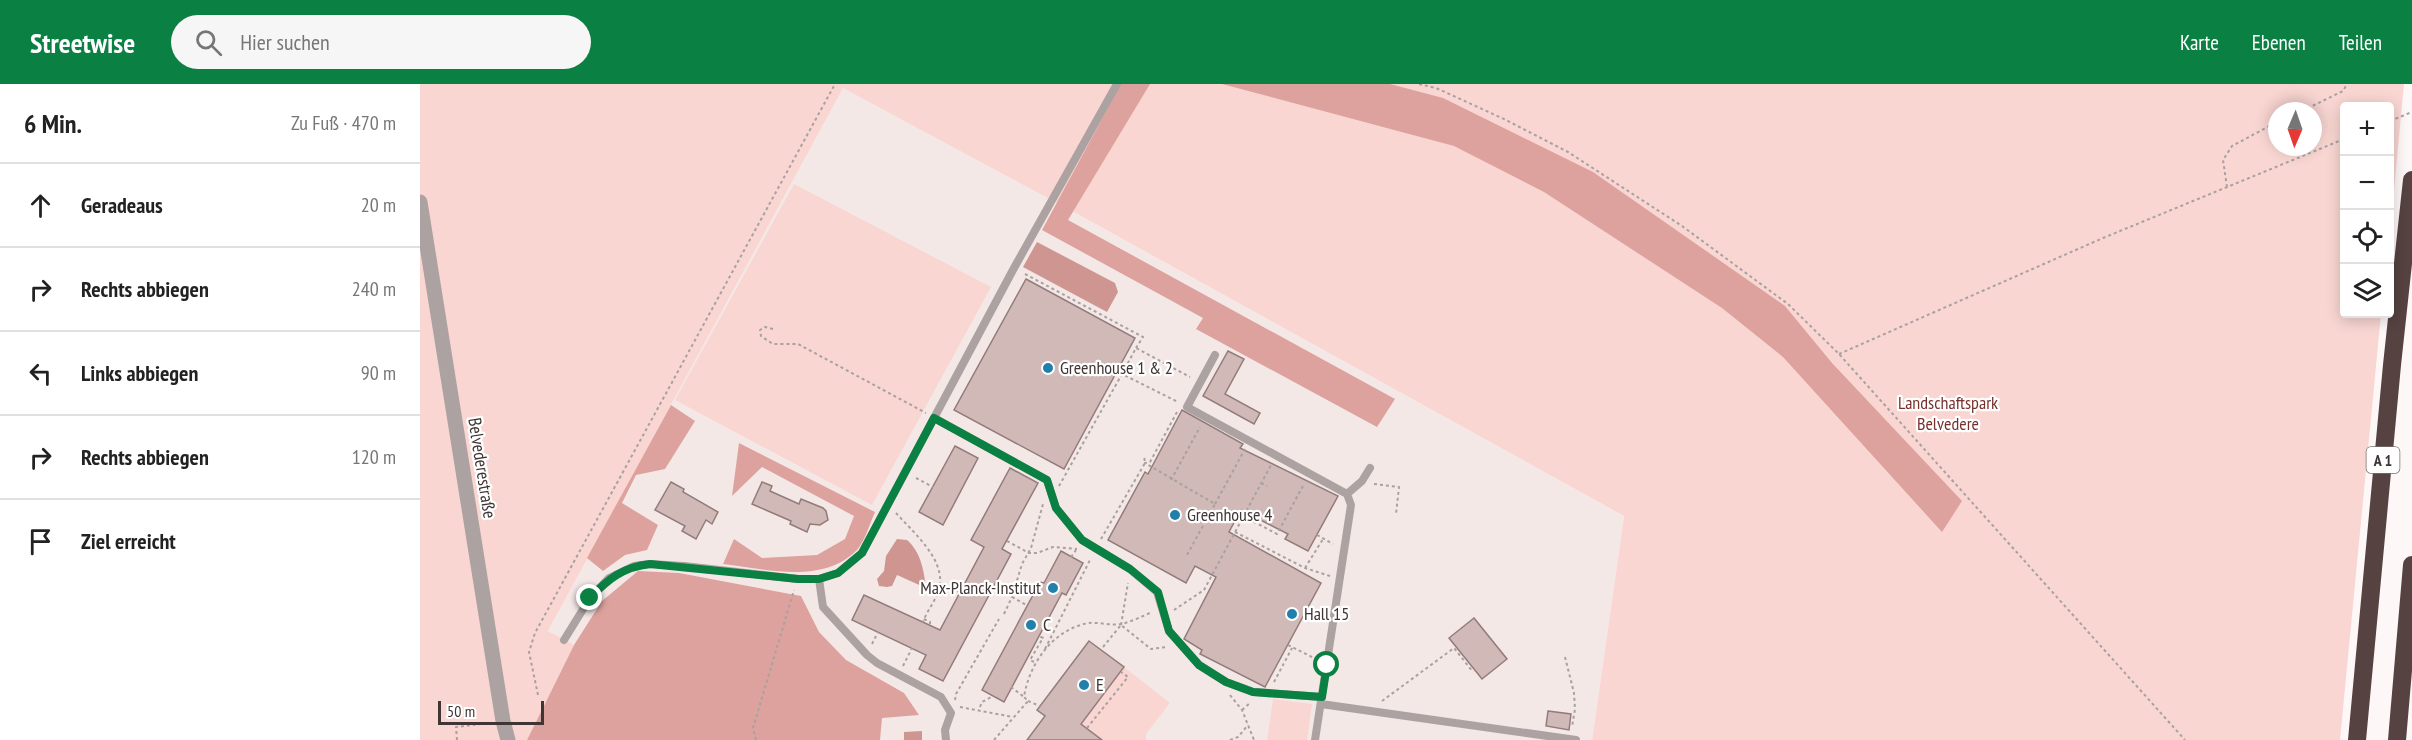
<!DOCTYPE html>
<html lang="de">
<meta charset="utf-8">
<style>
:root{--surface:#fff;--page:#f6f6f6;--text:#222;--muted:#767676;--line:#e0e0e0;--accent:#0b8043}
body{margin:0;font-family:"PT Sans Narrow",sans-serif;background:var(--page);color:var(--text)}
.controls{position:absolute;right:18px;top:18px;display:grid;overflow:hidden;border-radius:6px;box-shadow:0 3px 15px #0003}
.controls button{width:54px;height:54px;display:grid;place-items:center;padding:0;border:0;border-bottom:2px solid var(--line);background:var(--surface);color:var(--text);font:30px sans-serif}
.compass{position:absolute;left:1848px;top:18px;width:54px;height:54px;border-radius:50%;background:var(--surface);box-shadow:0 3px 15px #0003;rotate:182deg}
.scale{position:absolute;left:18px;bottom:15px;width:106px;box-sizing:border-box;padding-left:6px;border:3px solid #3e3534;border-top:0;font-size:16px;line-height:21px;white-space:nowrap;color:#3e3534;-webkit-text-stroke:4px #fff;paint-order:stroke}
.stop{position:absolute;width:18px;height:18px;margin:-14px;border:4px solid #0b8043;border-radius:50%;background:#fff}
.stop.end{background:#0b8043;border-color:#fff;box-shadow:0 2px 6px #0008}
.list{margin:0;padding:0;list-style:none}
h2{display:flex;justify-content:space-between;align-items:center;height:78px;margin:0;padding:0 24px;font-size:26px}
h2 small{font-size:20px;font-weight:400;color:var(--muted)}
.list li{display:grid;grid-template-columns:39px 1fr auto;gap:18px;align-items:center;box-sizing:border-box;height:84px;padding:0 24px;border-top:2px solid var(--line)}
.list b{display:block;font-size:22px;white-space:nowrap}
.list em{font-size:20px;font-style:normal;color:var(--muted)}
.icon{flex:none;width:33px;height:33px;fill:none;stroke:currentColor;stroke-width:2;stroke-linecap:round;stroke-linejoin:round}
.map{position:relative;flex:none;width:1992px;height:656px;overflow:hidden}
header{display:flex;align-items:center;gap:36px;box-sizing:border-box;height:84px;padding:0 30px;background:var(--accent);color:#fff}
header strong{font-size:28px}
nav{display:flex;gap:33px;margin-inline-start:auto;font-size:21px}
.search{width:420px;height:54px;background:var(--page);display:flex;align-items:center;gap:15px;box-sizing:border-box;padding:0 21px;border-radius:33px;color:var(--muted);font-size:22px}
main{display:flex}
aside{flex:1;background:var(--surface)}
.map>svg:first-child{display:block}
.built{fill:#f4e8e7}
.green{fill:#f9d6d2;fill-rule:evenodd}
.forest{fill:#dda29d}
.water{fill:#cf9590}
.building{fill:#d0b9b7;stroke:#927c7a;stroke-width:1.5}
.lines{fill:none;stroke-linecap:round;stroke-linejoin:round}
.path{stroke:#a8a1a0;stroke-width:2;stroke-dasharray:3 3;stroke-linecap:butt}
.lane{stroke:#aca2a1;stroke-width:8}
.street{stroke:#aca2a1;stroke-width:15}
.highway{stroke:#554241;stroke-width:18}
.route{stroke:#0b8043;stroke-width:8}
.poi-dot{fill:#217fac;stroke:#fff;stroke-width:2}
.labels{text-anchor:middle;stroke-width:4.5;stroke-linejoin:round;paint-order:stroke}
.shield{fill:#fff;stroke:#787271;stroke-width:1.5}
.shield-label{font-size:16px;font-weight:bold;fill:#3e3534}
.poi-label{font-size:18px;fill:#3e3534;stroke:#fff;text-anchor:start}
.park-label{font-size:18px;fill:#78302d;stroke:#fff}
.street-label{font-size:18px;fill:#3e3534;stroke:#fff}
</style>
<header>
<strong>Streetwise</strong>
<div class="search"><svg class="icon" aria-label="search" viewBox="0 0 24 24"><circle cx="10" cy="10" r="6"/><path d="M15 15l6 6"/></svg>Hier suchen</div>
<nav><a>Karte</a><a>Ebenen</a><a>Teilen</a></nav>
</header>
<main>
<aside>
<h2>6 Min.<small>Zu Fuß · 470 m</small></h2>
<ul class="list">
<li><svg class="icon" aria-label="ahead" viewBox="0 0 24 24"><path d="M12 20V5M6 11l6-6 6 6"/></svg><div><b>Geradeaus</b></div><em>20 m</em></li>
<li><svg class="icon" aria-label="right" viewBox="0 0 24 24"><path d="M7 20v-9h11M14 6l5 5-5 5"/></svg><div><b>Rechts abbiegen</b></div><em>240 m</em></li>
<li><svg class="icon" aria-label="left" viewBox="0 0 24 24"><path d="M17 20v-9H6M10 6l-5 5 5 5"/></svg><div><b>Links abbiegen</b></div><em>90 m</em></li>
<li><svg class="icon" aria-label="right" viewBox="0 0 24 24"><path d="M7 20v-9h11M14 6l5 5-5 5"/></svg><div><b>Rechts abbiegen</b></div><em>120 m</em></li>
<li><svg class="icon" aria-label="arrive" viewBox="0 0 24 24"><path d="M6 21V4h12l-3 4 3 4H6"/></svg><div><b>Ziel erreicht</b></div></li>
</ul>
</aside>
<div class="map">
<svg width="1992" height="656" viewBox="0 0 1992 656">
<rect width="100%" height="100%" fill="#fdf8f7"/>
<path class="built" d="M423,3L652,127L1204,432L1172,656H119L162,566L128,547Z"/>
<path class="green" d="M0,0H1984L1970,149V22H1924V230H1961L1920,656H1172L1204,432L652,127L423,4L128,547L154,561L107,656H0ZM1857,27H1893V63H1857Z
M374,100L571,203L452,421L255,316Z
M704,583L750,619L726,650V656H682L661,640Z
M853,615L892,620L887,656H847Z"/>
<path class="forest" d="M701,0H730L648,136L975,315L957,343L776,245L783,234L622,146Z
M802,0H970L1023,14L1173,88L1365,222L1412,279L1542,417L1522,448L1363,273L1302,224L1124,108L1034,62Z
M251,321L275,337L245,385L216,391L202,419L238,441L227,466L205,471L183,487L167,474Z
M319,359L455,428C450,439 445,457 437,466C402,501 347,485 303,480L314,455L342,474L397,471L425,455L434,432L342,383L312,412Z
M218,487L259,489L381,512L399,548L426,576L484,609L499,631L462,634L460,656H107L154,561L182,517Z"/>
<path class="water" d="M617,158L695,199L698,208L687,228L603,183Z
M477,455L487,456C501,468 504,487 506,504L477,491L472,502L467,503L459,502L457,495L464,487L466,472Z
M502,647V656H484V648Z"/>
<path class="building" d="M606,195L715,254L644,385L534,326Z
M808,267L824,275L805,310L840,329L834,340L783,312Z
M762,326L823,360L820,364L918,412L888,467L865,455L868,450L821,426L809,448L901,499L845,603L780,570L782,566L764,555L796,493L775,482L766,499L688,456L725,388L728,390Z
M535,362L558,374L523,441L499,428Z
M590,384L618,399L582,465L591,470L523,597L499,585L506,571L432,536L444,511L520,546L564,463L551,456Z
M251,398L264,405L263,408L298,428L292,440L286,436L276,455L262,447L265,442L235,426Z
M342,398L352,402L350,407L379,420L381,415L403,424L406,427L408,436L400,441L390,440L387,448L370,440L371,437L332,420Z
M641,467L663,479L646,511L642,509L584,618L562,606L620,498L624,499Z
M1054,534L1087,575L1062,595L1029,554Z
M669,557L704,583L661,640L682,656H607L625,632L617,626Z
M1128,627L1151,630L1149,646L1126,642Z"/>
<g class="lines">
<path class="path" d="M999,0L1016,4L1084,35L1148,68L1262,142L1368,220L1419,270L1765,656
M1882,27L1923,7L1927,0
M1970,37L1992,28
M1807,103L1803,76L1812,62L1857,38
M605,190L723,253L716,264
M353,245L345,243L340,246L341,252L353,260H378L506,329
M1419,270L1683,154L1924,55
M702,290L716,264L770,293
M757,328L730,378L725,379L795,420L767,471
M496,394L513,403
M751,396L780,343
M841,399L847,402
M954,400L979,403L976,430
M639,402L702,290L758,318
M795,420L825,365
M476,429C492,447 523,473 520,500C519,513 507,526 503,538
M823,432L857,450L884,400
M815,448L885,484L910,492
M897,451L913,460
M681,455L725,379L724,371
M587,457L609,469H617L633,463L657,465
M651,473L656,466
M885,484L903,455
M520,501L540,508
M592,513L608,522
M754,526L784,506L851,381
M584,530L592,513L602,480L611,464L623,420
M504,535L510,538V542
M701,541L708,499
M452,560L458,548
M868,561L896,575
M683,563L701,541L731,565L747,563
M625,565L671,474
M1145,573L1154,609L1155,625L1152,643
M614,578L610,576L623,554L619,552
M483,582L492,564
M854,598L872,564
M591,603L604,613
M118,611L109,568L115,549L415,0
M810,611L822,626L834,656
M535,616L536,610L579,535
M608,617L620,622
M962,617L1034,564L1053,588
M540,623L593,633
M560,623L562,618L573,612
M822,626L830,619
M667,644L708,593L701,588
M37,656L36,643L68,639
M336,656L333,644L374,506
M574,656L608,617L604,613C609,580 633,545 669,539C679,538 693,542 701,540C711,538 723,532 732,528
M810,656L818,653L828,641"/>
<path class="lane" d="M795,271L767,323L927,410L931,421L895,656
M514,334L627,396L636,424L662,456L710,485L737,508L749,547L779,581L806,598L833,608L902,613
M927,410L942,397L950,384
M399,495L403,523L447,571L457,579L521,613L531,629L525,646L526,656
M144,556L170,514L189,494L214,482L230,480L264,482L378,495H399L418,489L442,469L594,184L697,0
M901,620L1156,656"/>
<path class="street" d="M0,118L83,637L88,656"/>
<path class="highway" d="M1937,656L1972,281L1992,96
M1977,656L1992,481"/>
</g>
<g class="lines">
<path class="route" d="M170,514C188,495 203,483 230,480L378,495H399L418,489L442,469L514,334L627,396L636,424L662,456L710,485L738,508L749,547L779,581L806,598L833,608L902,613L907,581"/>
</g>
<g class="poi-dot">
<circle cx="628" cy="284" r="6"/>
<circle cx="755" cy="431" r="6"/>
<circle cx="633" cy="504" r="6"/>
<circle cx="872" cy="530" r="6"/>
<circle cx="611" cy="541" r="6"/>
<circle cx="664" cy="601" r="6"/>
</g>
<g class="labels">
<rect class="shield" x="1946.5" y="363" width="33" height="26" rx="4.5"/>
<g class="shield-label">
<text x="1963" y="382">A 1</text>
</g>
<g class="poi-label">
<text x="640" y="290">Greenhouse 1 &amp; 2</text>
<text x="767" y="437">Greenhouse 4</text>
<text x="621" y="510" text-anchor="end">Max-Planck-Institut</text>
<text x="884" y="536">Hall 15</text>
<text x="623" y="547">C</text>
<text x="676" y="607">E</text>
</g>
<g class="park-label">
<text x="1528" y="325">Landschaftspark<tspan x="1528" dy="21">Belvedere</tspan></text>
</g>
<g class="street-label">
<text transform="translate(62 384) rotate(81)" y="6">Belvederestraße</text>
</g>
</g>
</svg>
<div class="controls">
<button>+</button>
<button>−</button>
<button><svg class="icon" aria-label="locate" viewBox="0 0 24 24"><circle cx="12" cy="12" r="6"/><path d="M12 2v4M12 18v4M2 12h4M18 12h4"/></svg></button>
<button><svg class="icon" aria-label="layers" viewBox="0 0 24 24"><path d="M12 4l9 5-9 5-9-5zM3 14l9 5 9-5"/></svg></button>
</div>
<svg class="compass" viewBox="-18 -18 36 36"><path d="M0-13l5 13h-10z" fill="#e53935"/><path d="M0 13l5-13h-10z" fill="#767676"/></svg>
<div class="scale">50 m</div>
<div class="stop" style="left:907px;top:581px"></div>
<div class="stop end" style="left:170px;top:514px"></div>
</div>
</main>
